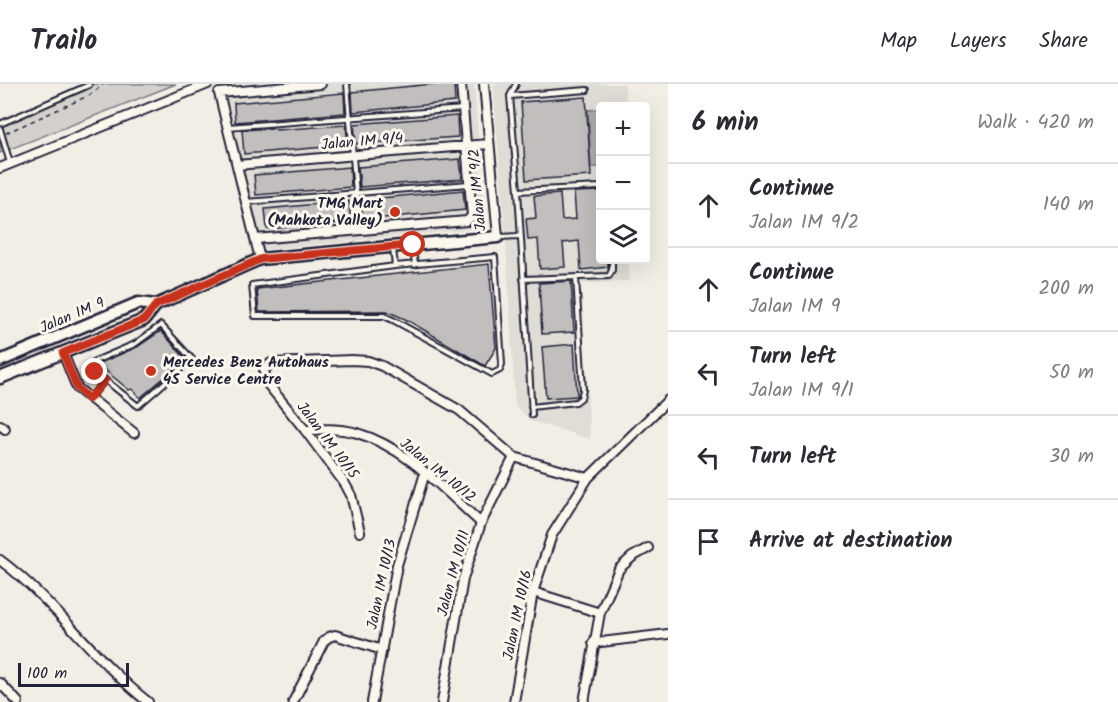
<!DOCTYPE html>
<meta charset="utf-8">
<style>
:root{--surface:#fff;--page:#f2f2f3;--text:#2b2b33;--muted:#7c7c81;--line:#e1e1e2}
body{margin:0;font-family:Kalam,sans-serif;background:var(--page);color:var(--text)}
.controls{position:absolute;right:18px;top:18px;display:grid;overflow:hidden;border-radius:6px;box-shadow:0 6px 24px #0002}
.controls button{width:54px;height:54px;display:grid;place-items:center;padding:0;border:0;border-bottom:2px solid var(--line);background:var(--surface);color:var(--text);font:30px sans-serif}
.scale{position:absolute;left:18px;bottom:15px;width:111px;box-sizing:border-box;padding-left:6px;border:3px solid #22223b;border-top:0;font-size:16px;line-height:21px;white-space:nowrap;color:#22223b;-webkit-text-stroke:4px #fbf7ec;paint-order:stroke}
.stop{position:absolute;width:18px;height:18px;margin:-14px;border:4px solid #c8321e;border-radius:50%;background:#fff}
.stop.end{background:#c8321e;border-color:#fff;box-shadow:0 2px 6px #0008}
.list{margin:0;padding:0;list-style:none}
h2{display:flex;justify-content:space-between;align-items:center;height:78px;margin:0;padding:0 24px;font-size:26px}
h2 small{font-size:20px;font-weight:400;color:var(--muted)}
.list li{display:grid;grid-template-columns:39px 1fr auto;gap:18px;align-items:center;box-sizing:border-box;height:84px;padding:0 24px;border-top:2px solid var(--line)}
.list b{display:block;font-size:22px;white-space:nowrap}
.list p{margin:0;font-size:20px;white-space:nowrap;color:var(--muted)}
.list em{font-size:20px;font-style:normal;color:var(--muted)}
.icon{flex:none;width:33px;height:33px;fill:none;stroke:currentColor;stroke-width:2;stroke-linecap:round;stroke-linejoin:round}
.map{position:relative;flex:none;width:668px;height:618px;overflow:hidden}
header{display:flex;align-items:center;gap:36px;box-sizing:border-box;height:84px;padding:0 30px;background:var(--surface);border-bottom:2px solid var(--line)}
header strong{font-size:28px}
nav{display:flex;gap:33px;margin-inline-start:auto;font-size:21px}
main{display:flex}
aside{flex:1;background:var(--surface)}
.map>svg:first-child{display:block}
.built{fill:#e0dcd6}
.green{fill:#d4d1cc;stroke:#7b7a84;stroke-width:1.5}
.water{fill:#aeabad;stroke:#76747f;stroke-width:1.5}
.building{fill:#c2bebe;stroke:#22223b;stroke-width:1.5}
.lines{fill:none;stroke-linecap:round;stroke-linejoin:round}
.service-casing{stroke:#22223b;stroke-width:8}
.minor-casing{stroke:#22223b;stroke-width:12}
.tertiary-casing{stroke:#22223b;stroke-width:15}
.path{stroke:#22223b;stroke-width:1.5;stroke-dasharray:4.5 4.5;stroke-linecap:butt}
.service{stroke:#fbf7ec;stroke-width:4}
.minor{stroke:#fbf7ec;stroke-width:8}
.tertiary{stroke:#fbf7ec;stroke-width:10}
.route{stroke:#c8321e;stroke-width:8}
.poi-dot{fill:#c8321e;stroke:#fbf7ec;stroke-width:2}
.labels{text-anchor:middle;stroke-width:6;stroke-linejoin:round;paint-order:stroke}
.street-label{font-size:15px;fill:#22223b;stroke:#fbf7ec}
.poi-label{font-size:15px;font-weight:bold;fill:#22223b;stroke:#fbf7ec;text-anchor:end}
</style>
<header>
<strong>Trailo</strong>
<nav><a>Map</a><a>Layers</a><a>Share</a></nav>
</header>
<main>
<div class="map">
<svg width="668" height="618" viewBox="0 0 668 618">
<rect width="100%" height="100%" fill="#f2eee5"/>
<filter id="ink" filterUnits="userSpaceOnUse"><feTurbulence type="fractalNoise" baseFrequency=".0167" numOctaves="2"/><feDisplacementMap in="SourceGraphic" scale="12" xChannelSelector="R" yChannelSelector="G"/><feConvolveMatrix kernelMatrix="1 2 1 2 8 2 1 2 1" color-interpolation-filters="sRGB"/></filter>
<g filter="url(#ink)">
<path class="built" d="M256,0H474L485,140L482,144L260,166L214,8L222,3Z
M493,0H625L626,22H600V176H629V197L581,200L590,355L531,337L515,322L506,159Z"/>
<path class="green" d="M94,0H176L0,69V42L88,5Z"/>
<path class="water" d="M600,25V83H591L588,26Z"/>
<path class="building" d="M433,0H454L455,18L353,28L352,8Z
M344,9L345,29L235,38L234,19Z
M586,13L591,92L526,96L521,18Z
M457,32L458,53L356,60L354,40Z
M346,41L348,61L244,70L242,46L273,44L277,46L289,45Z
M460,75L462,95L360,103L358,83Z
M350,83L351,103L256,111L254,91Z
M463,106L465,126L363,136L361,116Z
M600,107V176L608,178V183L581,186L579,157L563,159L565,183L540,185L538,155L528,156L526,135L536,134L534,112L560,110L562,136L576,135L574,108Z
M349,117L351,138L267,145L265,125Z
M489,180L496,264L485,282L407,236L387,227L259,228L257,205Z
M571,197L574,248L542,250L539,199Z
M161,247L186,275L140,314L132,305L129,306L100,282V279L137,263Z
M574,260L577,312L546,314L542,263Z"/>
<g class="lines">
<defs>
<path id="service" d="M347,0L359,146
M516,0L510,12L518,107L532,331
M510,12L587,6
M0,40L89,1
M228,43L463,25
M0,45L10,79
M518,107L600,103
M246,118L469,100
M498,153L520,152
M413,164L415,181
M393,165L395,182
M495,173L502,280L500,286L492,290L393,236L384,232H255L252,201L395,182Z
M523,195L609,192L612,186V176
M90,314L105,296C98,290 92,287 95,277L135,260L161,241L192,275L138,322L105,296
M531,323L576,318L581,314L583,306L576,194"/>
<path id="minor" d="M484,0L498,153
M237,81L489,60
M0,84L208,0
M256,155L467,137L472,132L461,0
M260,175L219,9L321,0
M63,269L77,304L134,349
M0,341L5,345
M305,346C322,345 340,344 357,349C406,363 444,406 481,439
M360,448L351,411L345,400L305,346L266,298L264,286L271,279L352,276L368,277L382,282L459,326L514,373L588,394
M0,476C55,517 94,576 148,618
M533,508L600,529
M593,559L668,550
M0,599L18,618
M293,618L324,557L329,553L335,551L382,566
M372,618L397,481L425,389
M442,618L463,495L481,439L514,373
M514,618L533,508L552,451L588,394L668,316
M584,618L600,529L619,485L632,473L648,464"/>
<path id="tertiary" d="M0,277L138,219L156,221
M0,294L144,236L156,221L260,175L498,153"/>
</defs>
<use href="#service" class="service-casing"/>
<use href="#minor" class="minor-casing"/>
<use href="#tertiary" class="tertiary-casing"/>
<path class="path" d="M6,49L90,11L104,0"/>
<use href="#service" class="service"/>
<use href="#minor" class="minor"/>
<use href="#tertiary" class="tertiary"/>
</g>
</g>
<g class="lines" filter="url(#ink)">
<path class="route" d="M95,288L105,296L89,315L77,304L63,269L144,236L156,221L261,175L413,161"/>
</g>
<g class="poi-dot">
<circle cx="395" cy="128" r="6"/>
<circle cx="151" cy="287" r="6"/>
</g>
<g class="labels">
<g class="street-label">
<text transform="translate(362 57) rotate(-5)" y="5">Jalan IM 9/4</text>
<text transform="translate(477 106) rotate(-95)" y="5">Jalan IM 9/2</text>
<text transform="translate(72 231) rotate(-23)" y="5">Jalan IM 9</text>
<text transform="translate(328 356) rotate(53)" y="5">Jalan IM 10/15</text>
<text transform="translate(438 386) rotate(39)" y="5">Jalan IM 10/12</text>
<text transform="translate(453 489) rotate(-75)" y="5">Jalan IM 10/11</text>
<text transform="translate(381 500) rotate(-78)" y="5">Jalan IM 10/13</text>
<text transform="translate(517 531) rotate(-78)" y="5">Jalan IM 10/16</text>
</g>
<g class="poi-label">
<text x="383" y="124">TMG Mart<tspan x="383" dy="17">(Mahkota Valley)</tspan></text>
<text x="163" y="283" text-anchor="start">Mercedes Benz Autohaus<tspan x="163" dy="17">4S Service Centre</tspan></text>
</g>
</g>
</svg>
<div class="controls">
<button>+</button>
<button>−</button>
<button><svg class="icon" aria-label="layers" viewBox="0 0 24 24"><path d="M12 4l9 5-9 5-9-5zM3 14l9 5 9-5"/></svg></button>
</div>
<div class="scale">100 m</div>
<div class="stop" style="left:413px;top:161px"></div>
<div class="stop end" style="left:95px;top:288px"></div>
</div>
<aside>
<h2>6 min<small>Walk · 420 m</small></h2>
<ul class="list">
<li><svg class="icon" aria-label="ahead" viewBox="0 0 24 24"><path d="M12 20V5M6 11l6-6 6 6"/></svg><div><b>Continue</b><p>Jalan IM 9/2</p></div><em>140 m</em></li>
<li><svg class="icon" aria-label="ahead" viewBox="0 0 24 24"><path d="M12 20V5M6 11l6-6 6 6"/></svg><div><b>Continue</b><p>Jalan IM 9</p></div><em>200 m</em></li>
<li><svg class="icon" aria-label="left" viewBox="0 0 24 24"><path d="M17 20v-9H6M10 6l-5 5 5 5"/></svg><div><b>Turn left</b><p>Jalan IM 9/1</p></div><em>50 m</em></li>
<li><svg class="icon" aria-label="left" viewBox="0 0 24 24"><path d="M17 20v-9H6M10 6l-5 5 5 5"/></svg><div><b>Turn left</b></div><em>30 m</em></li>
<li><svg class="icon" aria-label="arrive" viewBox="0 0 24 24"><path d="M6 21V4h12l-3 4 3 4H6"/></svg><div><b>Arrive at destination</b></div></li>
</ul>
</aside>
</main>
